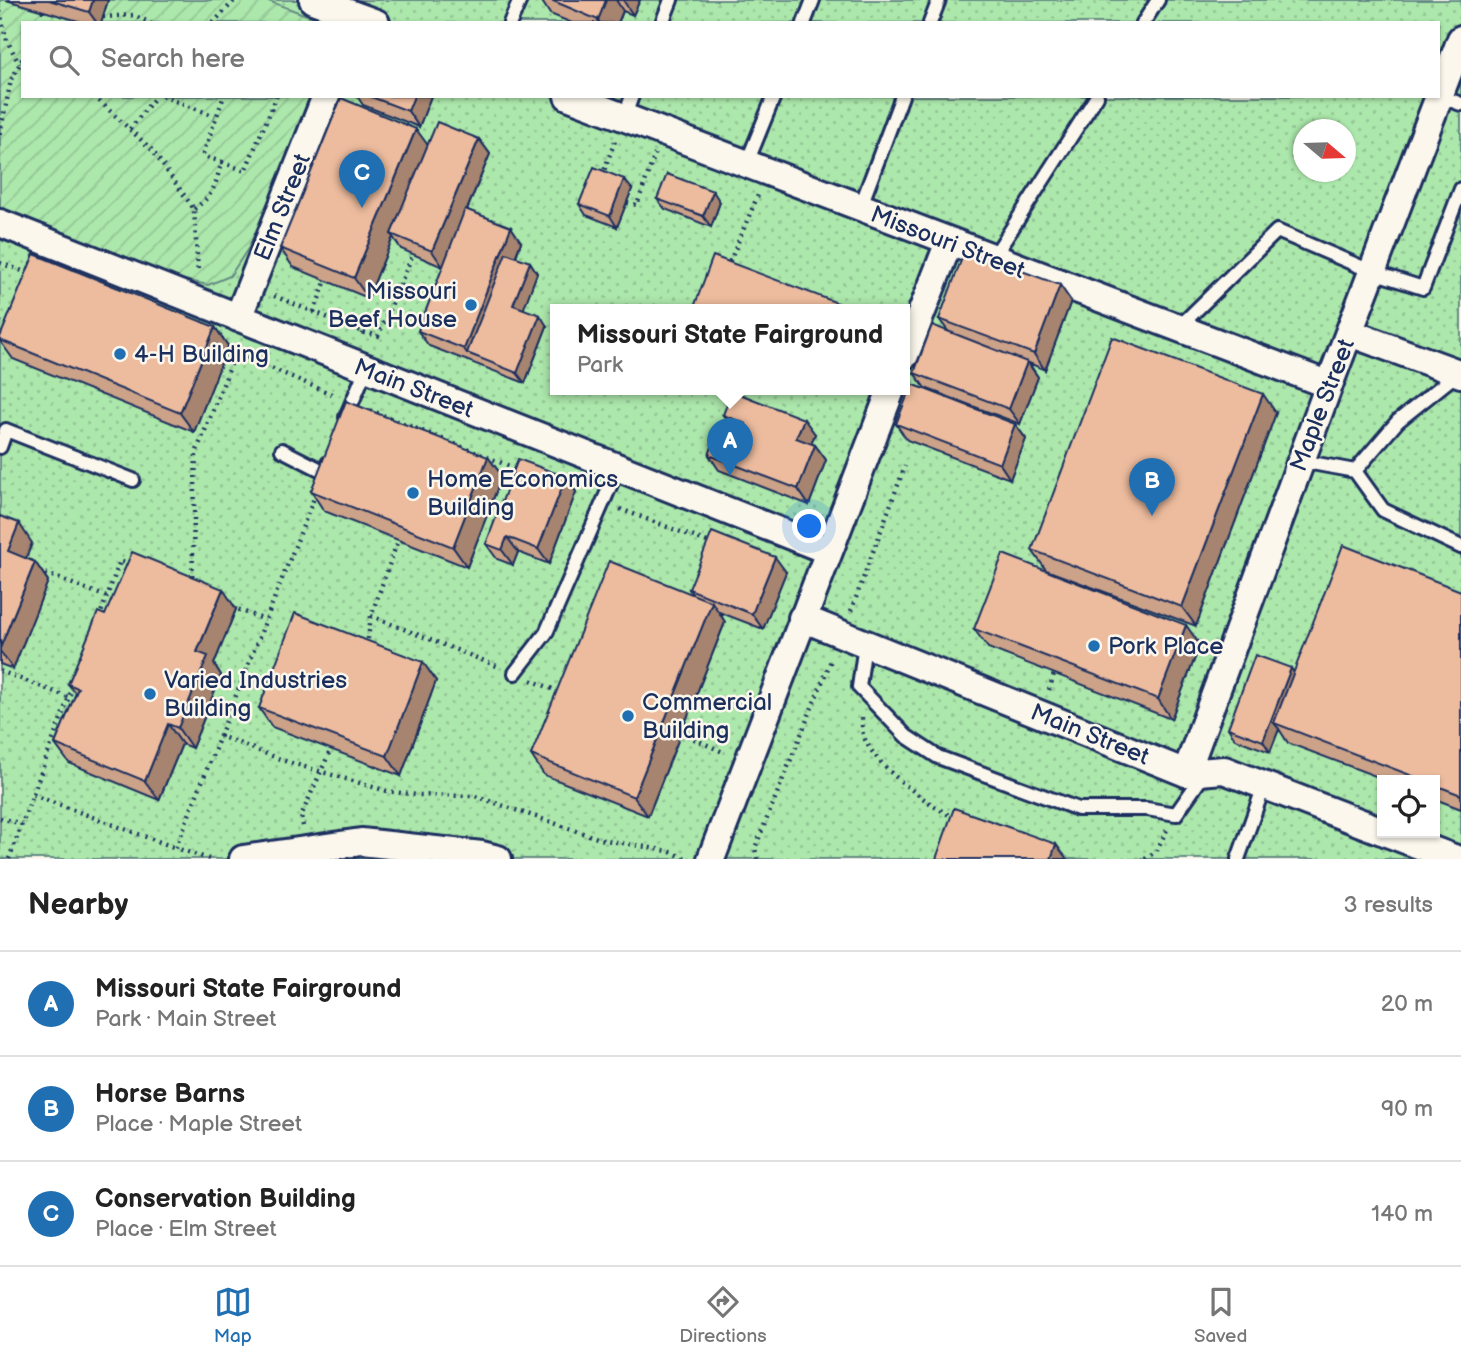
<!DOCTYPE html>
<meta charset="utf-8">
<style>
:root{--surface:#fff;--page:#f6f6f6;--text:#222;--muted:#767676;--line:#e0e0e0;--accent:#1f6fb2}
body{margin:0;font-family:"Balsamiq Sans",sans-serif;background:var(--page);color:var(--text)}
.controls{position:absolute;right:21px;bottom:21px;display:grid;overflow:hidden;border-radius:0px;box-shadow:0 2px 5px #0004}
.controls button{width:63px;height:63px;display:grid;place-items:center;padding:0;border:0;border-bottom:2px solid var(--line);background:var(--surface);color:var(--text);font:35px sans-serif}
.compass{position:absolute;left:1293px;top:119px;width:63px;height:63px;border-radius:50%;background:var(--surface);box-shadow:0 2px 5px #0004;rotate:109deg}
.you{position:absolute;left:810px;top:527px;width:24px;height:24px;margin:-18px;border:5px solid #fff;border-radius:50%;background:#1a73e8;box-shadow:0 0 0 10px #1a73e833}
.badge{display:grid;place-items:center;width:46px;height:46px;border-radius:50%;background:var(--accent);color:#fff;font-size:23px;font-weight:700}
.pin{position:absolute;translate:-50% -58px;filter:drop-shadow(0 2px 4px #0008)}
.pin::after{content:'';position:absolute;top:37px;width:24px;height:21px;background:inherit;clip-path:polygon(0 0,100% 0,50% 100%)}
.popup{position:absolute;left:550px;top:304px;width:360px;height:91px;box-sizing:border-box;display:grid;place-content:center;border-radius:0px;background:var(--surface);filter:drop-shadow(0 2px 5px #0005);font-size:23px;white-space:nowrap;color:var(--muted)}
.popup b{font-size:26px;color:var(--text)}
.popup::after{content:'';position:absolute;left:50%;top:100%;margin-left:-14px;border:14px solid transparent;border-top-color:var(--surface)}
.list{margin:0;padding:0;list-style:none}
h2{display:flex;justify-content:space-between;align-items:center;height:91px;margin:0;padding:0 28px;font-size:30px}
h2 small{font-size:23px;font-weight:400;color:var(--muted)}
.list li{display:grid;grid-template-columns:46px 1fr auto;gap:21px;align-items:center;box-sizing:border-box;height:105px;padding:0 28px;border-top:2px solid var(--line)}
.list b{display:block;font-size:26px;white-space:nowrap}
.list p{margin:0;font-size:23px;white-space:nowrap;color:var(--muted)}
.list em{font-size:23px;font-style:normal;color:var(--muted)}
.icon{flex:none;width:38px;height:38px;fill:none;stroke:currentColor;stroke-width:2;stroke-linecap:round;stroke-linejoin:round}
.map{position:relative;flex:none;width:1461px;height:859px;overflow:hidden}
.search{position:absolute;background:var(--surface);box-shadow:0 2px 5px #0004;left:21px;right:21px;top:21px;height:77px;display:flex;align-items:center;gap:18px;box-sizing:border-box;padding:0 24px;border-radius:0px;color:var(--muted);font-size:26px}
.sheet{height:406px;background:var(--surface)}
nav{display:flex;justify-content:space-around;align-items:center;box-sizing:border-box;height:98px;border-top:2px solid var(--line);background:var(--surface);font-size:19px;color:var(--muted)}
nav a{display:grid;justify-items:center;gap:4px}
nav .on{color:var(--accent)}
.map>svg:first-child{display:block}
.park{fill:url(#park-dots);stroke:#648b84;stroke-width:2;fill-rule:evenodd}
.garden{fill:url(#garden-furrows);stroke:#648b84;stroke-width:2}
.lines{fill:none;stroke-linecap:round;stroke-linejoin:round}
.service-casing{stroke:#1b2f5e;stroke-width:18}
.minor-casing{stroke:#1b2f5e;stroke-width:32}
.path{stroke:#1b2f5e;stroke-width:4.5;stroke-dasharray:2 5;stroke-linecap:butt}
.service{stroke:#fbf7ec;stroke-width:12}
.minor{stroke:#fbf7ec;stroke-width:26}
.wall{fill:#cca288;stroke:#1b2f5e;stroke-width:2}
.shaded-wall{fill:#a6846f;stroke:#1b2f5e;stroke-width:2}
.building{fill:#edbc9e;stroke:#1b2f5e;stroke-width:2}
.poi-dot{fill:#1f6fb2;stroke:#fbf7ec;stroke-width:2.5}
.labels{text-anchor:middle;stroke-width:5;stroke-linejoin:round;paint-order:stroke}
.street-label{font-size:24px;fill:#1b2f5e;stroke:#fbf7ec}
.poi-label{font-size:24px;fill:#1b2f5e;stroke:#fbf7ec;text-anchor:start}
</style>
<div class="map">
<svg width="1461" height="859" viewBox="0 0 1461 859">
<defs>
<pattern id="park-dots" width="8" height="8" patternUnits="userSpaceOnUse" patternTransform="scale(1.75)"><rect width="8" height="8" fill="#ace7ab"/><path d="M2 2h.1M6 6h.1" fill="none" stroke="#93c696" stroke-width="1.8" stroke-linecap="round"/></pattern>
<pattern id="garden-furrows" width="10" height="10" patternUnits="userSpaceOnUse" patternTransform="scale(1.75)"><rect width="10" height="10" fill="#ace7ab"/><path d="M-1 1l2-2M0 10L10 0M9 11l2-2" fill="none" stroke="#93c696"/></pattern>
</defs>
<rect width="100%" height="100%" fill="#fbf7ec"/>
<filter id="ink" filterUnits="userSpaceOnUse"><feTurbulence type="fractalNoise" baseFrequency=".0143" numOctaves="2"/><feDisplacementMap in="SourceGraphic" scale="14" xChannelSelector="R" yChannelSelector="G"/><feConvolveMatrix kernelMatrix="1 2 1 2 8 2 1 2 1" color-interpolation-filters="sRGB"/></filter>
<g filter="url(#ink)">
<path class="park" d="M0,0H1461V859H0ZM23,23H1438V96H23ZM1304,130H1346V172H1304ZM555,310H905V390H555ZM1382,780H1435V833H1382Z"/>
<path class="garden" d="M0,0H266L328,23H23V96H311L296,140L249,247L230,276L208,285L156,274L0,211Z"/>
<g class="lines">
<defs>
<path id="service" d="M510,23L520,0
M662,23L671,0
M804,23L813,0
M930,23L939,0
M1143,23L1158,0
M1439,96L1461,104
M624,118L632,96
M746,165L774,96
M860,208L902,96
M993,258L1097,96
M1178,328L1277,231L1373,272L1423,288L1461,189
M346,417L366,369
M0,447L6,430L133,480
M282,450L325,472L328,463
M1301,461L1355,471L1398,421L1458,373
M1355,471L1383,510L1461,547
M865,644L859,687L906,736L938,757L1078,809H1147L1176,814L1206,771
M515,673L546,633L618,468
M1238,859L1264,786"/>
<path id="minor" d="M313,0L376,23
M568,96L1329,385
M0,223L829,551
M238,318L326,96
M1350,333L1461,374
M905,355L949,242
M802,618L1186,773L1224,770L1382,831
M1186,773L1329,385L1461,39
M1387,833L1456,859
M243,859L361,842L482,855L498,859
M711,859L891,390"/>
</defs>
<use href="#service" class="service-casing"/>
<use href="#minor" class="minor-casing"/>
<path class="path" d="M0,11L6,38L19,64
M43,11V23
M103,17L133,15L151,23
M213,23L235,0
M94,96L152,150L194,209L198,273
M162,96L215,116
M130,129L156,96
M0,134L11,80L23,58
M222,162L245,171L277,96
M602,176L615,141
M627,203L637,205L655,154
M194,209C216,193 214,186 222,162L209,158L203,154L224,96
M0,263L31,274
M727,268L758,195
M274,296L364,332L362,338
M314,312L326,280
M0,322L10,326
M364,332L378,336L413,254
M227,349L336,396
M370,410L517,469
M620,509L710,543
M39,571L107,597
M192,583L196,453L239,344
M232,607L265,620
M851,611L905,466
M371,616L497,666
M99,618L120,561L130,565
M367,646L371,616L398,540
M0,671L68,697
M531,680L562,693
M1049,690L1054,674
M862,718C862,723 862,730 863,734C872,765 927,803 954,818
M681,733L725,753
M220,736L316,493
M33,795L176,848
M0,818L22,824
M303,826L301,816L331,749
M9,859L73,686
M209,859L176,848L220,736L288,762L387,791L416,795L475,796L600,839L668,851L688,859
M757,859L755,848L832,658
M1145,859L1156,851L1167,830"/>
<use href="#service" class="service"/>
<use href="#minor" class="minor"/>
</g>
<path class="wall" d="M6,0H108L101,23H85Z
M541,0H640L633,15L623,11L618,23H572L550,14Z
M357,96H431L419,127L363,105Z
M479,139L490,154L467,210L511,227L521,242L516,257L530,262L537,273L523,309L547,326L525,383L429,346L418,331L443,267L401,249L393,237L368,298L293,267L280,248L428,145Z
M632,189L617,227L586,215L579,204Z
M657,199L720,202L711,227L665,209Z
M1071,301L1045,370L1029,363L1038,377L1020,424L925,388L914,373L948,331L939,319Z
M215,327L228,346L194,432L13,359L0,341V337Z
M1276,413L1196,626L1046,570L1032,550Z
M723,415L815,434L811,443L815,445L826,460L809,505L719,470L709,455L741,436L742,434L734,430Z
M896,424H1015L1026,439L1010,479L907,440Z
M488,457L502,476L467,567L324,511L311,491Z
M566,477L576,492L549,564L518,552L513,565L497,559L486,544Z
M0,516L32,543L26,558L35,562L48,581L13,669L0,664Z
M786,572L763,629L719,612L725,622L648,816L544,775L531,755L693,595L689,589Z
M1461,591V809L1435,799V780H1386L1288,743L1279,729L1270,752L1235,739L1228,728L1294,673Z
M236,609L214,664L221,675L192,748L182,744L159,800L69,763L55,744L76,694L68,684Z
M974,629L1200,645L1171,719L988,648Z
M436,681L401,776L272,727L259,708Z"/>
<path class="shaded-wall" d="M93,0H108L101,23H97L89,12Z
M606,0H616L623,11L618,23H600L598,20Z
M623,0H640L633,15Z
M414,96H431L419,127L408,111Z
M416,129L430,148L391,234L393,237L368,298L354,278Z
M479,139L490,154L443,267L432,251Z
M624,179L632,189L617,227L610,216Z
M713,191L720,202L711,227L703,216Z
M511,227L521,242L477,357L467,353L464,349Z
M530,262L537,273L521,316L513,305Z
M1060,285L1071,301L1045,370L1034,354Z
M540,315L547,326L525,383L517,373Z
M215,327L228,346L194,432L180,413Z
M1027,362L1038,377L1020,424L1009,409Z
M1263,394L1276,413L1196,626L1182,607Z
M804,419L815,434L807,453L796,438Z
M1015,424L1026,439L1010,479L1000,464Z
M815,445L826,460L809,505L798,489Z
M488,457L502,476L467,567L453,547Z
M566,477L576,492L549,564L538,549Z
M19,523L32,543L21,570L8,551Z
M507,537L518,552L513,565L502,550Z
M775,557L786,572L763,629L752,614Z
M35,562L48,581L13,669L0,651V648Z
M223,589L236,609L214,664L221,675L192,748L178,728L197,652Z
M712,602L725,622L648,816L634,797Z
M1186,625L1200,645L1171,719L1158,699Z
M423,662L436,681L401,776L387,756Z
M1291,668L1298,679L1274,723L1279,729L1270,752L1263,741Z
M168,724L182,744L159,800L145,781Z
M1056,844L1067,859H1051Z"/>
<path class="building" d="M49,0H93L89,12Z
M551,0H606L598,20Z
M369,96H414L408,111Z
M341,98L416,129L354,278L280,248Z
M437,122L479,139L432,251L391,234Z
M594,167L624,179L610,216L579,204Z
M667,174L713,191L703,216L657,199Z
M465,209L511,227L464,349L418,331Z
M965,250L1060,285L1034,354L939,319Z
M506,253L530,262L513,305L540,315L517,373L467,353Z
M34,254L215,327L180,413L0,340V337Z
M713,256L856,310H693Z
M932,325L1027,362L1009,409L914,373Z
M1112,337L1263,394L1182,607L1032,550Z
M912,384L1015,424L1000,464L896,424Z
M732,391L804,419L796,438L815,445L798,489L709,455L719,428L741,436L746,424L723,415Z
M346,401L488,457L453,547L311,491Z
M518,459L566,477L538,549L507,537L502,550L486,544Z
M0,516L19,523L8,551L35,562L0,648Z
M712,532L775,557L752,614L689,589Z
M1343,545L1461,591V795L1435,785V780H1423L1274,723Z
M132,552L223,589L197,652L208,656L178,728L168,724L145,781L55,744L78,688L68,684L76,665L98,612L105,615Z
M1003,554L1186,625L1158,699L974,629Z
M609,561L712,602L634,797L531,755Z
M295,613L423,662L387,756L259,708Z
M1255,655L1291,668L1263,741L1228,728Z
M954,808L1056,844L1051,859H936Z"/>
</g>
<g class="poi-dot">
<circle cx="471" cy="305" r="7"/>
<circle cx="120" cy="354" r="7"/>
<circle cx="413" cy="493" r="7"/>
<circle cx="1094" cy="646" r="7"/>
<circle cx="150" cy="694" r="7"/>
<circle cx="628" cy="716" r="7"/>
</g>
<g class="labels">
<g class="street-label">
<text transform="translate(282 207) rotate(-68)" y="8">Elm Street</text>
<text transform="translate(948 242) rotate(21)" y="8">Missouri Street</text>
<text transform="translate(414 388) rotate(21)" y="8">Main Street</text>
<text transform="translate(1322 405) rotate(-69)" y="8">Maple Street</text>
<text transform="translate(1090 734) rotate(22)" y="8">Main Street</text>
</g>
<g class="poi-label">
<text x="457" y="299" text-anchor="end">Missouri<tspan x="457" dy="28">Beef House</tspan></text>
<text x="134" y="362">4-H Building</text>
<text x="427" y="487">Home Economics<tspan x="427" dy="28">Building</tspan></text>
<text x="1108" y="654">Pork Place</text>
<text x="164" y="688">Varied Industries<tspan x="164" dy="28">Building</tspan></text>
<text x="642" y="710">Commercial<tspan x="642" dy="28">Building</tspan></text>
</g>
</g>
</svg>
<div class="controls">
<button><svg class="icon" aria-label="locate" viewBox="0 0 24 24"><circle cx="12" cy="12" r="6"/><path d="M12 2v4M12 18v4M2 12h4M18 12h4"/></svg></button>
</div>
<svg class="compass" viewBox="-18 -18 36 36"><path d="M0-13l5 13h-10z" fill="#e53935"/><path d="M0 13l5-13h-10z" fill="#767676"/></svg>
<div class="you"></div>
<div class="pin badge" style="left:730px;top:476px">A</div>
<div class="popup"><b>Missouri State Fairground</b>Park</div>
<div class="pin badge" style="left:1152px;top:516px">B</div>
<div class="pin badge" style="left:362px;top:208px">C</div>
<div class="search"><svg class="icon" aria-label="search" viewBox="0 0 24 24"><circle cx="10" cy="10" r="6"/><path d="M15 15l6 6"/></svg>Search here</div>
</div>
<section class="sheet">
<h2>Nearby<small>3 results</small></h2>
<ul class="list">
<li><span class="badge">A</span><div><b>Missouri State Fairground</b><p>Park · Main Street</p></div><em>20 m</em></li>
<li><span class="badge">B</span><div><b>Horse Barns</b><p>Place · Maple Street</p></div><em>90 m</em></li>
<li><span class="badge">C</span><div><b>Conservation Building</b><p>Place · Elm Street</p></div><em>140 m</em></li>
</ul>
</section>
<nav>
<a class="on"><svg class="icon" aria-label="map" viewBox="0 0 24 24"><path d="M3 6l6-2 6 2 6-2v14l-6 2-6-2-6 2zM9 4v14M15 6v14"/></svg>Map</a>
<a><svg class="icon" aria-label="directions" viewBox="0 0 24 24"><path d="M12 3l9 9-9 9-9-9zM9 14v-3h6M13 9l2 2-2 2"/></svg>Directions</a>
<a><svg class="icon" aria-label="saved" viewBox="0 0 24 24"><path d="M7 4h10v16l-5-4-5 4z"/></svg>Saved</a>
</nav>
